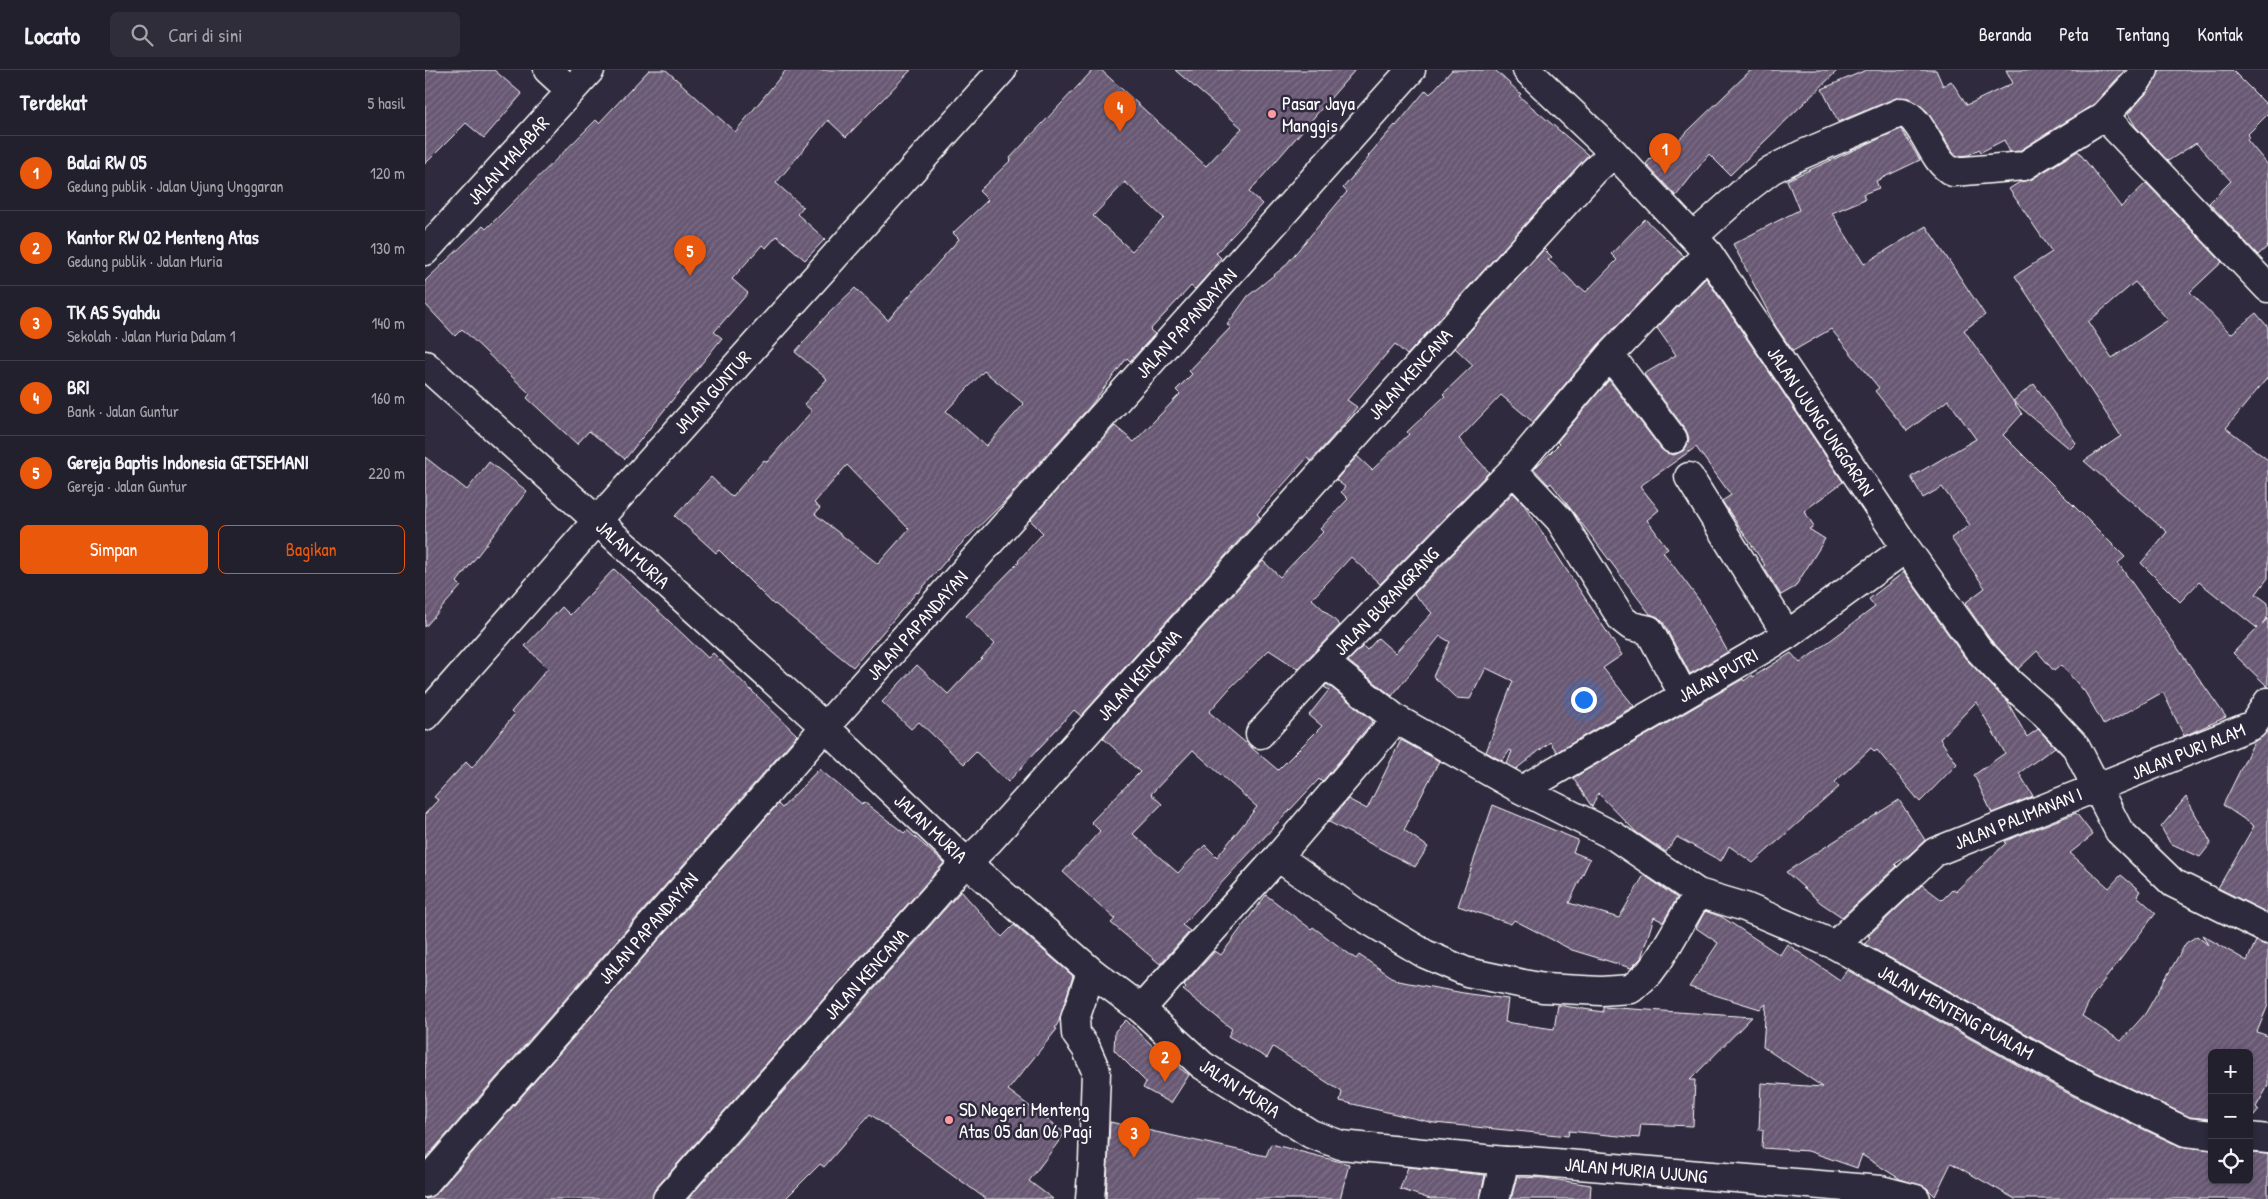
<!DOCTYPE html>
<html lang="id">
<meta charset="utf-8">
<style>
:root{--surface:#23202e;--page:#2f2d3a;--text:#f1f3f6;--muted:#a3a3aa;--line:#403e4a;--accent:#ea580c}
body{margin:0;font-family:"Patrick Hand",sans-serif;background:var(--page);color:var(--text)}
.controls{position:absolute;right:15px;bottom:15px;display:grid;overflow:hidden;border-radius:8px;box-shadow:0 1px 4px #0004}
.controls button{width:45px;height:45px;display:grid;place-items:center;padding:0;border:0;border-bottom:1px solid var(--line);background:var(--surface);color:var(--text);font:25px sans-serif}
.you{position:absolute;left:1158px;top:629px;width:18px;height:18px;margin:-12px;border:4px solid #fff;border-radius:50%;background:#1a73e8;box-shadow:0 0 0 8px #1a73e833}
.badge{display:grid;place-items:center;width:32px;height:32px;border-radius:50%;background:var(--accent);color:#fff;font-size:16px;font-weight:700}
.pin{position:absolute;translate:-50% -41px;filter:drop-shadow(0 1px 2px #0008)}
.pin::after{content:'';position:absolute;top:26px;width:18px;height:15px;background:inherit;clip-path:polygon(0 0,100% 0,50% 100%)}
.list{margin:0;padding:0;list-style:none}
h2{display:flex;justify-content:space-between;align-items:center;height:65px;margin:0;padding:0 20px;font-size:21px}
h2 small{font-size:16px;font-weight:400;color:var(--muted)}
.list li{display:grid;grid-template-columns:32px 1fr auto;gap:15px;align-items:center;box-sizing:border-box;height:75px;padding:0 20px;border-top:1px solid var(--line)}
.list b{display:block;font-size:19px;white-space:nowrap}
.list p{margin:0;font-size:16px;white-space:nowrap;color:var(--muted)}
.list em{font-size:16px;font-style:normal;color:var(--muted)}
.actions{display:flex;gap:10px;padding:15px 20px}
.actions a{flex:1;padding:11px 0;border:1px solid var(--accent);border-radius:8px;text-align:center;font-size:18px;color:var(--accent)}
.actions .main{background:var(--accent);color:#fff}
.icon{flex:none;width:28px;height:28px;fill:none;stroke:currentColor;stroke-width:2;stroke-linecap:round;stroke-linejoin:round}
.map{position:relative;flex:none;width:1843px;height:1129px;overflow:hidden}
header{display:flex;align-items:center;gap:30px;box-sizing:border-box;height:70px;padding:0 25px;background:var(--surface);border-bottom:1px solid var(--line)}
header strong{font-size:24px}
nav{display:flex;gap:28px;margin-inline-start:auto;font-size:18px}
.search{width:350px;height:45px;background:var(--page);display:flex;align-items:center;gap:12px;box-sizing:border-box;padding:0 18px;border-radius:8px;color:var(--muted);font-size:19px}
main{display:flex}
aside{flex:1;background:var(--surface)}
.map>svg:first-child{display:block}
.building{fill:url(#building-hatch);stroke:#fff;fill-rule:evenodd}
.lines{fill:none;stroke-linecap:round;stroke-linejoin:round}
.street-casing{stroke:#fff;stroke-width:31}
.secondary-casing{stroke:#fff;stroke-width:31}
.street{stroke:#2f2a3d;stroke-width:28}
.secondary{stroke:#2f2a3d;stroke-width:28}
.poi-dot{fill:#ff9aa2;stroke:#2f2a3d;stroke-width:2}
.labels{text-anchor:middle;stroke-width:5;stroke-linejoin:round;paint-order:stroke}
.poi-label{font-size:19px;fill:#fff;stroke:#2f2a3d;text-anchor:start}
.street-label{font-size:19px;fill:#fff;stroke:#2f2a3d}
</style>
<header>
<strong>Locato</strong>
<div class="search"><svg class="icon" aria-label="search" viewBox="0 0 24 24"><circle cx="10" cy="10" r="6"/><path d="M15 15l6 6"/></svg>Cari di sini</div>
<nav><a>Beranda</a><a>Peta</a><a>Tentang</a><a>Kontak</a></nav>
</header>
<main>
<aside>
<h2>Terdekat<small>5 hasil</small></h2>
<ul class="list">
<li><span class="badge">1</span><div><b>Balai RW 05</b><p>Gedung publik · Jalan Ujung Unggaran</p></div><em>120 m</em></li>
<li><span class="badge">2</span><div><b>Kantor RW 02 Menteng Atas</b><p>Gedung publik · Jalan Muria</p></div><em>130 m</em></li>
<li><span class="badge">3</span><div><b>TK AS Syahdu</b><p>Sekolah · Jalan Muria Dalam 1</p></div><em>140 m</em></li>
<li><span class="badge">4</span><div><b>BRI</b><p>Bank · Jalan Guntur</p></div><em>160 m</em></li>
<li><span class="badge">5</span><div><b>Gereja Baptis Indonesia GETSEMANI</b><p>Gereja · Jalan Guntur</p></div><em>220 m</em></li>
</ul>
<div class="actions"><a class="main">Simpan</a><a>Bagikan</a></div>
</aside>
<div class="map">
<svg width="1843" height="1129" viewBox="0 0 1843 1129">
<defs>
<pattern id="building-hatch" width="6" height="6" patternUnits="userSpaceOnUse" patternTransform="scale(1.25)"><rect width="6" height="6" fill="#685873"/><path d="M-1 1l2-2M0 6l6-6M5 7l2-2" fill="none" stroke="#7f7188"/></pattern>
</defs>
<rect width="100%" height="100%" fill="#2f2a3d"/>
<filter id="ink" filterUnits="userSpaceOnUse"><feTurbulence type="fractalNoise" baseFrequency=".02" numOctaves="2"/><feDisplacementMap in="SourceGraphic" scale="10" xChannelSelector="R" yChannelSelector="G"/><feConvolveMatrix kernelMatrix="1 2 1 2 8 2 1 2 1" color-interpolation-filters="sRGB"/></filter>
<g filter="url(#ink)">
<path class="building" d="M0,0H69L97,24L59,68L41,53L0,94Z
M224,0H241L310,62L361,0H486L421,67L403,50L351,113L378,137L372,144L400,169L380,190L352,166L341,178L337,175L307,209L323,223L289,262L297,268L200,389L164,361L152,374L102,328L105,324L37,259L30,266L0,234V211L58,156L61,159L171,50L174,53Z
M668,0H676L781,96L817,58L750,0H930L824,122L837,134L791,183L796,188L787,200L770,219L766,216L725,260L730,264L705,291L702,288L666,335L581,430L530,480L493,523L492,522L428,597L350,534L349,535L294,480L291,483L250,446L286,407L307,427L339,390L342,392L387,341L379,334L402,309L370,282L402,245L430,218L463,250L534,169L528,163L563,130L554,121L586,90L585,88ZM700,112L739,148L707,181L668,146ZM559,301L599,334L561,376L521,341ZM422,395L484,459L453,494L390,444L395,438L389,433Z
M1027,0H1070L1096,24L1094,26L1163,85L982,285L970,274L922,330L932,337L917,356L886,391L882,388L832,444L835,447L656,646L649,640L583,712L551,682L539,694L494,652L486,659L457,632L492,595L523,624L570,574L541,546L594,492L593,491L618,463L605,450L690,356L709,372L755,324L751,320L767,304L764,301L806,257L802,255L823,226L859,197L922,122L918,118L944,87L943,86L970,55L971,56L1001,20L1005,24Z
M1326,0H1413L1305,105L1284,84L1251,126L1221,94L1230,83L1236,87Z
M1441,0H1511L1518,16L1526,11L1542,35L1588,13L1581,0H1700L1669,34L1594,81L1585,82L1579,70L1556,82L1554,79L1544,85L1532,86L1526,79L1502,41L1484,28H1471L1413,52L1397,19Z
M1735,0H1807L1843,36V44L1822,65L1824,67L1822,70L1843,95V176L1833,185L1784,133L1806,111L1771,73L1743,91L1711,57L1703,44L1725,19Z
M1476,59L1495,90L1451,111L1454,118L1438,124L1440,129L1407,143L1439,194L1501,156L1560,245L1539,260L1597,344L1578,365L1700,487L1693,493L1801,647L1759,666L1738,622L1679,655L1660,622L1636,595L1629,601L1612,581L1593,599L1565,569L1540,533L1560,518L1526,468L1545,455L1517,417L1498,428L1486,407L1551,369L1523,330L1482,361L1450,321L1454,318L1406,259L1368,281L1351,257L1308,174L1374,140L1362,110Z
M1653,81L1696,137L1721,113L1797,192L1765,222L1806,264L1831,243L1843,257V307L1801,358L1843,390V508L1831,524L1843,533V546L1837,554L1843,548V617L1808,583L1832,558L1774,512L1755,532L1716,493L1742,462L1659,391L1696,366L1590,206L1627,182L1584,119L1595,112L1607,109ZM1710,212L1743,250L1687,288L1663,252Z
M1220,149L1259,186L1174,274L1108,352L1076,325L1034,369L1064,402L955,514L926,487L887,529L915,555L873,599L844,580L805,618L784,642L853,700L897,656L884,645L904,620L899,617L902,614L948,651L897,712L894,709L757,855L765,861L735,894L686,853L690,849L638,802L675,761L666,752L715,702L678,668L838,491L855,507L898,462L895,459L923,429L916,422L920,417L911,410L932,386L947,400L984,364L982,362L1020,326L1018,324L1048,295L1030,278L1119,179L1127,187L1123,190L1143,207L1153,218L1155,217L1161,222L1192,190L1186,184ZM768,680L832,737L792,787L780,775L753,803L708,764L737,734L726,724Z
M1281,208L1418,412L1379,441L1389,456L1384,459L1400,469L1370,517L1356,525L1338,496L1340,495L1297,431L1306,425L1271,377L1215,416L1234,440L1222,450L1243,479L1238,482L1274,530L1303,582L1265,604L1238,552L1233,547L1225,544L1126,413L1124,415L1109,399L1134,374L1132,372L1184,310L1236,379L1241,383L1249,385L1258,381L1262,376L1264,368L1261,360L1219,304L1251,285L1232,258Z
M1609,314L1651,373L1645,379L1588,331Z
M0,387L42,420L64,392L102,421L32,512L36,516L0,557Z
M1088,423L1098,433L1197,585L1178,598L1209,636L1132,682L1125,672L1091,699L1082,694L1087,681L1085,680L1077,691L1061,682L1088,611L1061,598L1045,629L1031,628L1008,606L1025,572L1015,566L967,626L923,591L938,576L942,580L953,568L970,583L1007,543L989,524Z
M189,499L283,588L288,583L372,665L0,1089V744L13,730L9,727L41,692L47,698L89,645L86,642L123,598L100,576L137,537L145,545Z
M1479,502L1540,588L1582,631L1602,667L1613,659L1630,677L1594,703L1608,726L1567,743L1549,705L1580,683L1551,632L1515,669L1532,694L1495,732L1452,680L1450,682L1446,678L1410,712L1414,717L1328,793L1304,776L1296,791L1252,767L1241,782L1211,762L1173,723L1167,737L1148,708L1318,609L1319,611L1327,605L1328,607L1366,583L1375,593L1450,537L1444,529Z
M1843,661V843L1793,818L1829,756L1798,735L1829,672Z
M976,670L1014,691L979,760L1003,777L990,797L904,752L923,729L942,739Z
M394,699L437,734L439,732L479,763L482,760L519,793L230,1119L227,1129H0L12,1123L353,734L357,738Z
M1761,727L1786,773L1775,787L1745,773L1736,757Z
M1474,730L1500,770L1484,785L1470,794L1472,796L1417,847L1396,833L1361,802Z
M1068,735L1153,770L1148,782L1165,789L1144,833L1194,848L1219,805L1252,828L1238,852L1229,847L1216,888L1206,898L1147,880L1089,850L1086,854L1033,836Z
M1651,743L1668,765L1645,783L1684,818L1696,805L1715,821L1712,826L1731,843L1667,926L1657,946L1696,971L1720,944L1761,873L1772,866L1783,875L1777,865L1822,891L1831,871L1843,875V935L1832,962L1843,966V1016L1831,1037L1834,1040L1825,1051L1824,983H1787V1049L1765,1047L1661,997L1440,874L1445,867L1443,866L1497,815L1517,830L1528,819L1531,821L1581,773L1580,771Z
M536,821L577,867L589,855L648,906L634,951L630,958L632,959L583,1020L640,1063L604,1111L628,1129H561L445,1044L399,1097L395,1094L360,1129H263Z
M841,825L886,859L888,857L931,889L934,885L973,911L1044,924L1083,929L1080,952L1129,959L1133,935L1178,942V937L1327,947L1265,1010H1270L1268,1056L1216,1054L1214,1068L1144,1061L1143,1066L1009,1053L915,1031L917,1022L848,977L842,988L803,966L807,959L758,920L761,917L759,915L790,881L796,885Z
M1280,841L1297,847L1355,885L1362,874L1415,910L1422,900L1646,1025L1754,1076L1787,1080V1110H1824V1083L1843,1084V1129H1590L1526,1093L1510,1126L1502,1118L1475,1109L1437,1085L1432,1098L1383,1081L1337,1078L1338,1060H1334L1336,1013L1398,1017L1338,977L1341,934L1335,939L1264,917L1293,873L1271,858Z
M701,950L737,985L764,1005L746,1033L718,1018L721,1012L689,980L690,961Z
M685,1052L841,1086L846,1074L924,1094L915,1129H681Z
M983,1097L1060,1105L1055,1129H1005L975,1119Z
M1092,1107L1120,1108L1166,1115L1165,1129H1086Z"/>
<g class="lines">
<defs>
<path id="street" d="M123,0L146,21
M1102,0L1189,83L1283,183L1481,478L1553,579L1586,614L1618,642L1651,677L1694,761L1748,813L1843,860
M1679,46L1843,218
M1269,166L1325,116L1346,100L1376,85L1477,42C1499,48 1505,91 1528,102L1599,96L1679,46L1712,11L1719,0
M1185,285L1248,369
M1088,400L1135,450L1197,549L1206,556L1224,560L1258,624
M1264,407L1362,565
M900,593L971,649L1097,720L1189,766L1273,823L1320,837L1410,875L1654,1011L1761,1062L1787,1065
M835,664L900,593L1088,400L1185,285L1283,183
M1097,720L1362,565L1481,478
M853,787L933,844L1000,884L1042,902L1118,918L1176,921L1206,919L1224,903L1235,888L1273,823
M1410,875L1510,782L1828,655L1843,632
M716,939L853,787L971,649
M1824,1067L1843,1069
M1080,1091H1105L1456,1120L1491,1129
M0,1113L400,657L986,0
M242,1129L529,805L563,772L1169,101L1189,83
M665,1129L668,1091L671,1001L661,978L651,964L650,949L664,908L668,903"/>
<path id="secondary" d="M0,181L165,0
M0,295L400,657L542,793L668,903L716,939L777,995L886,1064L916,1075L1080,1091L1070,1129
M0,646L171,452L577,0"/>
</defs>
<use href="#street" class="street-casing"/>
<use href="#secondary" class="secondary-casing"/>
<use href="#street" class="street"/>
<use href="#secondary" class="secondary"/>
</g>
</g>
<g class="poi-dot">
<circle cx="847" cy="44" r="5"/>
<circle cx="524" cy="1050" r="5"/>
</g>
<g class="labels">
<g class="poi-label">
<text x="857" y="40">Pasar Jaya<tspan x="857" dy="22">Manggis</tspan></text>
<text x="534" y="1046">SD Negeri Menteng<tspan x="534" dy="22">Atas 05 dan 06 Pagi</tspan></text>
</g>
<g class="street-label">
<text transform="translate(83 90) rotate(-48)" y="7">JALAN MALABAR</text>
<text transform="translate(761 253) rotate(-48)" y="7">JALAN PAPANDAYAN</text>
<text transform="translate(985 304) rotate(-48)" y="7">JALAN KENCANA</text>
<text transform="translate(287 322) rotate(-48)" y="7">JALAN GUNTUR</text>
<text transform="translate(1396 351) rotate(56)" y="7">JALAN UJUNG UNGGARAN</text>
<text transform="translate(208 484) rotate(42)" y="7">JALAN MURIA</text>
<text transform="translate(961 531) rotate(-46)" y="7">JALAN BURANGRANG</text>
<text transform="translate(492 555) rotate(-48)" y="7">JALAN PAPANDAYAN</text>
<text transform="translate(714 605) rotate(-48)" y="7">JALAN KENCANA</text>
<text transform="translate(1293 605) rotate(-30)" y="7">JALAN PUTRI</text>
<text transform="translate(1763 681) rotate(-22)" y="7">JALAN PURI ALAM</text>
<text transform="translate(1593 748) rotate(-22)" y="7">JALAN PALIMANAN I</text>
<text transform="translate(506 758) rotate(43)" y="7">JALAN MURIA</text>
<text transform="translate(223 858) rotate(-49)" y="7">JALAN PAPANDAYAN</text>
<text transform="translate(441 904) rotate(-48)" y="7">JALAN KENCANA</text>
<text transform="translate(1531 942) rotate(29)" y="7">JALAN MENTENG PUALAM</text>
<text transform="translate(815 1018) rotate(33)" y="7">JALAN MURIA</text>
<text transform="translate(1211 1100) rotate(5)" y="7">JALAN MURIA UJUNG</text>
</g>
</g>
</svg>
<div class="controls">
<button>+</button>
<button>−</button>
<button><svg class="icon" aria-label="locate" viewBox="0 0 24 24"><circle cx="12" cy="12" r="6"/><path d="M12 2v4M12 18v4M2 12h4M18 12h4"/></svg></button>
</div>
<div class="you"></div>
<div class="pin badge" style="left:1240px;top:104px">1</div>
<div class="pin badge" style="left:740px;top:1012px">2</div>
<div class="pin badge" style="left:709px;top:1088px">3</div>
<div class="pin badge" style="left:695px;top:62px">4</div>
<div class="pin badge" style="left:265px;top:206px">5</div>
</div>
</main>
